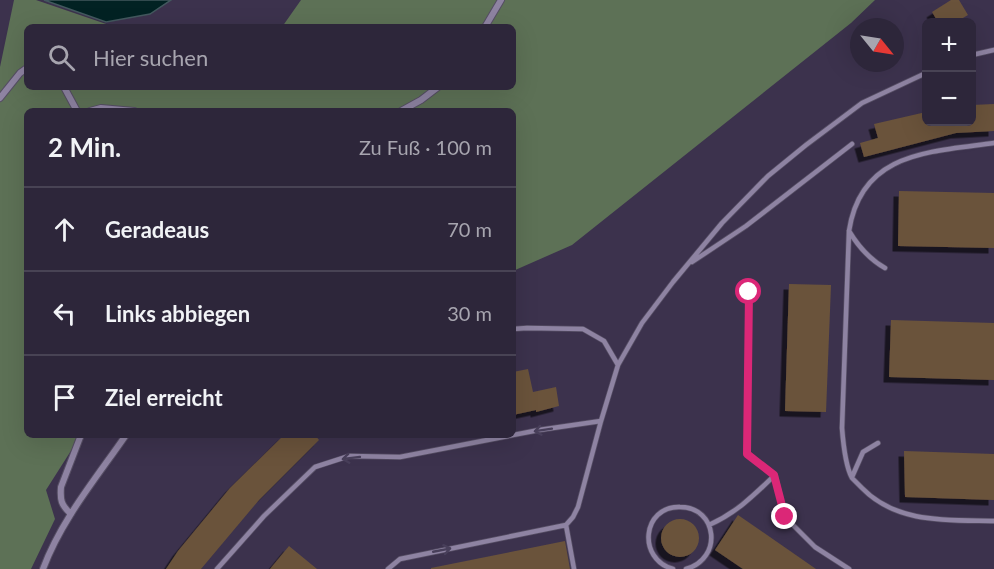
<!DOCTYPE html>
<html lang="de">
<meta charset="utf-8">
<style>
:root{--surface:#2d263a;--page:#393245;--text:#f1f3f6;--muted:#a7a5af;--line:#484354}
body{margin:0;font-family:Lato,sans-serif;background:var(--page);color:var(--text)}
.controls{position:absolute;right:18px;top:18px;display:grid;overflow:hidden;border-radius:9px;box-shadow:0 6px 24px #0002}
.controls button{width:54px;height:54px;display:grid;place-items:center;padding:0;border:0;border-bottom:2px solid var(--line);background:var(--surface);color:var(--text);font:30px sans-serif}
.compass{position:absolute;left:850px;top:18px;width:54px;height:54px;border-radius:50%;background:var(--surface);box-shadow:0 6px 24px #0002;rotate:120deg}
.stop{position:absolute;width:18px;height:18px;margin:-14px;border:4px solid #db2777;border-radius:50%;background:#fff}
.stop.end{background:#db2777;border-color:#fff;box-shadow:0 2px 6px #0008}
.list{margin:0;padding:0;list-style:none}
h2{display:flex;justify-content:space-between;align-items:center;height:78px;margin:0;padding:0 24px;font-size:26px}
h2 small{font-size:20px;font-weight:400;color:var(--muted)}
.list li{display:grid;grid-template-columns:39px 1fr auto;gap:18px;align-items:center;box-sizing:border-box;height:84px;padding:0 24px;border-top:2px solid var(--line)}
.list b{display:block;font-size:22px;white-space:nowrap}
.list em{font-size:20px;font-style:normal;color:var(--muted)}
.icon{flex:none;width:33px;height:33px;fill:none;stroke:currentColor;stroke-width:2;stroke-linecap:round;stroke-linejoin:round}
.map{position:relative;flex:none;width:994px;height:569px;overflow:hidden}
.search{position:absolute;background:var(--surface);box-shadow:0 6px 24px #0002;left:24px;top:24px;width:492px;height:66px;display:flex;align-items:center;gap:15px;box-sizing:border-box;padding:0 21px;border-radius:9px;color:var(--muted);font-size:22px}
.panel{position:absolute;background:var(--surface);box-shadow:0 6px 24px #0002;left:24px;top:108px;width:492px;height:330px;border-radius:9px}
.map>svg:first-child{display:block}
.forest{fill:#5d7156}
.water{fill:#022223;stroke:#43585e;stroke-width:1.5}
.building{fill:#6a533b;filter:url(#shadow)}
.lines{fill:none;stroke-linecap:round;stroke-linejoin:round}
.lane-casing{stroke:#564e64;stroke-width:6}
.street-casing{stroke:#564e64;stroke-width:8}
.lane{stroke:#8e83a2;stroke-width:4.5}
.street{stroke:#8e83a2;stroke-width:6}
.oneway{stroke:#483f5a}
.route{stroke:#db2777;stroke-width:8}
</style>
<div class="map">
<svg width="994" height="569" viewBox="0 0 994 569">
<defs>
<filter id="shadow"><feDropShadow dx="-5.5" dy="5.5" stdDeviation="0" flood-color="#0009"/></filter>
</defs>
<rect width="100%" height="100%" fill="#3c324d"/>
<path class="forest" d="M14,0H36L115,27H27V87H513V27H282L301,0H875L851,23L572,245L513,271V111H27V435H81L46,490L55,519L31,569H0V67Z"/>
<path class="water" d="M44,0H171L150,14L106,22Z"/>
<path class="building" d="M951,0H959L968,15L956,22H938L932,12Z
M994,104V131L956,133L864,157L860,143L878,138L874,124L926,112V122H972V105Z
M899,191L994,193V248L898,246Z
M789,284L831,285L826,412L785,411Z
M891,320L994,323V380L889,377Z
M528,369L533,392L556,387L559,406L536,412V410L513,415V372Z
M284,435H315L319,440L259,500L201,569H166L178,551L230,488Z
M904,451L994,454V500L905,497Z
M738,515L816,569H743L715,550Z
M661 538a19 19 0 1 1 38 0a19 19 0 1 1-38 0Z
M565,541L570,569H431V568Z
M289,546L317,569H270Z"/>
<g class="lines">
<defs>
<path id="lane" d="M972,55L994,50
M994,143C929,152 861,152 849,231L842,428C843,441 846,467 852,478C855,481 859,485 862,488C897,524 948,520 994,521
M849,231C858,246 869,259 885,268
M692,262L746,226L852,144
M749,292L747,454L775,475L785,517L815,547L849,569
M513,329L527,328L583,329L604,341L618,365
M852,477L863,452L878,443
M566,525L574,569
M709,525C736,513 753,496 775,475
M217,569L264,516L315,467L349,456L400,457L539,430L601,421
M388,569L400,559L566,525L573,517L578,507L601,421L618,365L642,323L673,282L722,223L768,176L806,145L862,103L926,73
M673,569C637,559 642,506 680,507C718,507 723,559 686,569"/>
<path id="street" d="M485,27L501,0
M64,87L77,111
M0,98L20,73L27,68
M90,111L101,108L134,111
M401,111L421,100L438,87
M71,514C61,505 60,500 61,487L81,435
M43,569C61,520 97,477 126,435"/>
</defs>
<use href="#lane" class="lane-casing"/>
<use href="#street" class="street-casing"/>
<use href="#lane" class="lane"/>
<use href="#street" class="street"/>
</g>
<defs><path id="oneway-shaft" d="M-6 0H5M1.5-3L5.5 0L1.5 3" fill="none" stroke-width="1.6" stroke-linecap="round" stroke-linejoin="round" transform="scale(1.5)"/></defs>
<g class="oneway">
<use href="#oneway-shaft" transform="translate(543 430) rotate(171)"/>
<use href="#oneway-shaft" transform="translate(351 458) rotate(173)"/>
<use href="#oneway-shaft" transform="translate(442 550) rotate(-11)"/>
</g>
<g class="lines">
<path class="route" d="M749,292L747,454L774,475L785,517"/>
</g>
</svg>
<div class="controls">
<button>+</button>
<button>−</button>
</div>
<svg class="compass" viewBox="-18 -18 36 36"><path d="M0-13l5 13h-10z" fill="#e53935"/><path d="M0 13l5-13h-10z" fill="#a7a5af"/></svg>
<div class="stop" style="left:749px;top:292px"></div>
<div class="stop end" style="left:785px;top:517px"></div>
<div class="search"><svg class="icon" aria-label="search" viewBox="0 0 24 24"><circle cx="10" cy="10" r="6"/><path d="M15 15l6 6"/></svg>Hier suchen</div>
<section class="panel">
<h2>2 Min.<small>Zu Fuß · 100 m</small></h2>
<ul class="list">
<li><svg class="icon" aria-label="ahead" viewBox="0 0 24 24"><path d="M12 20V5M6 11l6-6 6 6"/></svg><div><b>Geradeaus</b></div><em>70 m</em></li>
<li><svg class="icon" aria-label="left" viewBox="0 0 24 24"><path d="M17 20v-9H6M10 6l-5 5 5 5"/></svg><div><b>Links abbiegen</b></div><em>30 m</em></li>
<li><svg class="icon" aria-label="arrive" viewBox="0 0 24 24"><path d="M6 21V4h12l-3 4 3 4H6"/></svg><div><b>Ziel erreicht</b></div></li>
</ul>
</section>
</div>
